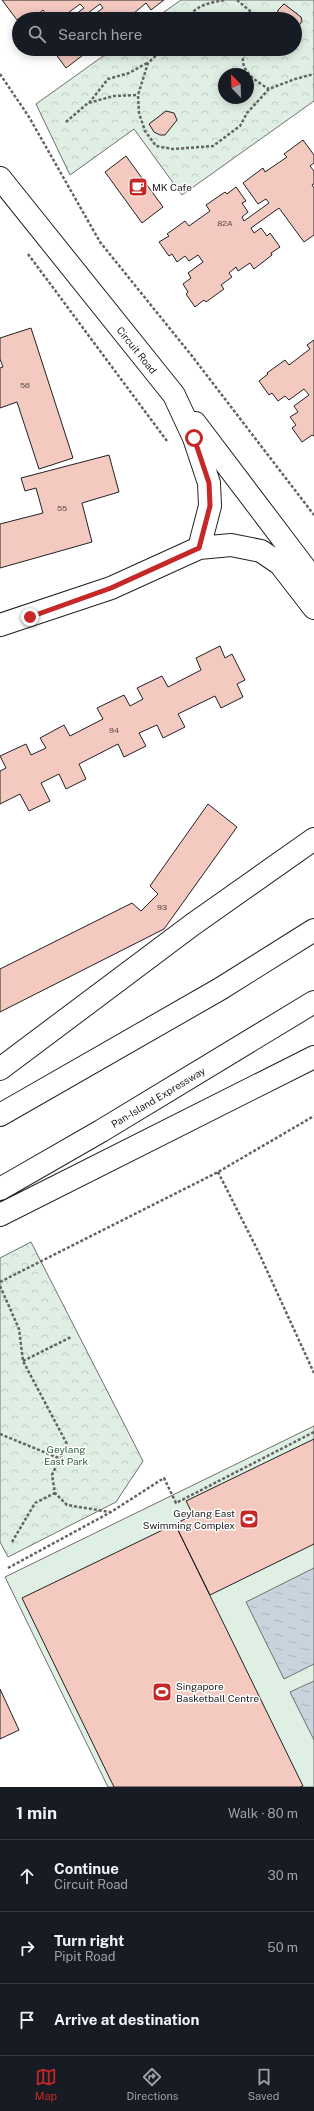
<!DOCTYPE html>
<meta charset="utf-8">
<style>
:root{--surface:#171b24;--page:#20242c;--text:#f1f3f6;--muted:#9ea1a6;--line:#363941;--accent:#c62828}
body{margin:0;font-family:"Public Sans",sans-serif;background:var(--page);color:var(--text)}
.compass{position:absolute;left:218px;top:68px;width:36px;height:36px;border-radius:50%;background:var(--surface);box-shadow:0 2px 10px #0003;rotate:337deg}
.stop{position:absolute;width:12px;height:12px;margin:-9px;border:3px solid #c62828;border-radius:50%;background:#fff}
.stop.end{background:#c62828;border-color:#fff;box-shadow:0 1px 4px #0008}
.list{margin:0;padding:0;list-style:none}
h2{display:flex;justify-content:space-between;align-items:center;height:52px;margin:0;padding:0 16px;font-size:17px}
h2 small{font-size:13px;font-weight:400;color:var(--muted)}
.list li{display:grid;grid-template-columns:26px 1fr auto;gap:12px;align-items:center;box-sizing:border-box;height:72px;padding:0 16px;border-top:1px solid var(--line)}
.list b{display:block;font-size:15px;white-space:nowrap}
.list p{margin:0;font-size:13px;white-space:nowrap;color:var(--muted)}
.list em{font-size:13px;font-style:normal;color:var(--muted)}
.icon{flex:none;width:22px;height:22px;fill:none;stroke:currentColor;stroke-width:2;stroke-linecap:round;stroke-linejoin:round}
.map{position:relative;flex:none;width:314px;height:1787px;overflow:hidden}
.search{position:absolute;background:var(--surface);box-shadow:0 2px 10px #0003;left:12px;right:12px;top:12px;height:44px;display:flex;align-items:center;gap:10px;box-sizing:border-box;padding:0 14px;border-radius:22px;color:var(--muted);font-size:15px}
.sheet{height:268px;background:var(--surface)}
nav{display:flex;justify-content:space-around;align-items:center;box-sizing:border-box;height:56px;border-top:1px solid var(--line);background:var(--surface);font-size:11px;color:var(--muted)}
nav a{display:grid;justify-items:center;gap:2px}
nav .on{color:var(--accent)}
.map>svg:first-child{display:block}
.park{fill:url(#park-crowns);stroke:#6f6f6f;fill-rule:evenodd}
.pitch{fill:#e0efe3;stroke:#6f6f6f}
.water{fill:url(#water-ripples);stroke:#6f6f6f}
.building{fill:#f3c9c0;stroke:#222}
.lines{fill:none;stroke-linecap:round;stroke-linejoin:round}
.minor-casing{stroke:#222;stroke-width:24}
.highway-casing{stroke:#222;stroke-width:24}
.path{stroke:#646464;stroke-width:2.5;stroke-dasharray:3 2;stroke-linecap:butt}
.minor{stroke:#fff;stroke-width:22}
.highway{stroke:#fff;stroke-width:22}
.route{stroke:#c62828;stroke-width:5}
.labels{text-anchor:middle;stroke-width:3;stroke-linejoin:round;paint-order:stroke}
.number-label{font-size:8px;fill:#564c4a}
.poi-label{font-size:10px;fill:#222;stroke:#fff;text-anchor:start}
.street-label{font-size:10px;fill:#222;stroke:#fff}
.park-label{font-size:10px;fill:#2f5e38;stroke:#fff}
</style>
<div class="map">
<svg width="314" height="1787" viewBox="0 0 314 1787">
<defs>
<pattern id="park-crowns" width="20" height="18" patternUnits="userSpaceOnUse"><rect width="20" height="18" fill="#e0efe3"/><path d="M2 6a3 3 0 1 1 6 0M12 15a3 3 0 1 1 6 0" fill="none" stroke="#c0cdc2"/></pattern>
<pattern id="water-ripples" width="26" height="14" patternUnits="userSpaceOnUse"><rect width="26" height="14" fill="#c7d3dd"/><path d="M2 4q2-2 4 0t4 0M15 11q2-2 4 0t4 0" fill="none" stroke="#abb5bd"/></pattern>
</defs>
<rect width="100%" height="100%" fill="#fff"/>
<path class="park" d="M181,0H314V101L182,195L134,129L70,175L36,104L113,49H295V19H154ZM224,74H248V98H224Z
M31,1242L143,1461L116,1502L8,1557L0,1542V1258Z"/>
<path class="pitch" d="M314,1426V1787H108L5,1577Z"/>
<path class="water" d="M314,1568V1664L284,1679L246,1602Z
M314,1681V1740L290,1692Z"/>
<path class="building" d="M2,0H164L151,10L146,3L127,19H99L95,14L103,8L100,4L84,16L87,19H69L84,8L80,4L60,19H50L43,10L32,19H25L23,16L17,20Z
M284,4L301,17L302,21L298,27L295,29V19H277L278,10Z
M52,49H91L66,68Z
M166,111L174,113L177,120L165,135H160L154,132L149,124Z
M303,140L314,155V163L310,166L314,171V184L312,185L314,188V235L304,242L279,208L251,228L254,233L261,228L267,236L270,233L280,247L271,253L272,255L254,269L250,263L238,271L236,267L229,273L232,277L221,285L224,289L206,302L204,300L195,307L186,294L188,292L183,284L191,278L188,273L203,262L198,255L189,261L185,256L177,262L172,254L169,256L159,242L169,236L167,234L185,221L189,226L210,211L206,205L225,192L227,194L236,187L246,201L242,203L248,212L242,217L244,221L269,203L266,199L258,204L243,183L263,168L265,172L287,157L284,154Z
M126,156L163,207L142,223L105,172Z
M31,328L73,458L39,469L17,402L0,408V368L3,367L0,359V338Z
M314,340V436L312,435L302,442L292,428L296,425L290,417L298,412L294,406L309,395L304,389L289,400L285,396L278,401L272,393L269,395L259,381L268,374L267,373L285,360L289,365L310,349L307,345Z
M109,455L119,492L82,503L92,542L0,568V524L43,513L36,488L25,491L21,478Z
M220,646L225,658L232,654L245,680L237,684L243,697L221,708L215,696L178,714L185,727L163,738L157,725L139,733L146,746L124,757L118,744L79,764L86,779L66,789L59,774L41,783L50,801L29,811L20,794L0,804V771L6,768L0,756L26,744L31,755L46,748L40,738L64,725L70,736L103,719L97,708L124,695L130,706L143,699L137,688L162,676L168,687L201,670L196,658Z
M208,804L237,827L164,929L0,1012V969L132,903L141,911L158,894L150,886Z
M314,1439V1544L210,1595L175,1524L193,1515L186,1501Z
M175,1524L303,1786L300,1787H114L22,1598Z
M0,1689L19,1730L0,1739Z"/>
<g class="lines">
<defs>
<path id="minor" d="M0,178L174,395L194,438L209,483L210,506L199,548
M195,423L314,580
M0,625L111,588L199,548L231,545L261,551L280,564L314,608"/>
<path id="highway" d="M0,1069L192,925L314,839
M0,1115L220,989L314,930
M0,1189L101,1131L314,1002
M0,1215L314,1057"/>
</defs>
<use href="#minor" class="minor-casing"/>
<use href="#highway" class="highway-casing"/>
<path class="path" d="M237,0L250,11L253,19
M187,19C196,5 211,2 226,0
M163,49L148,63L138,95L139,113L145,131L156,146L173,149L213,146L240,126L247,113L269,89L295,79L314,74
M247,49C234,67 255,81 269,89
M0,74L29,117L100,242L192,356L314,515
M89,103L108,79L129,73L147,63
M66,122L88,103L114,96L138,95
M28,254L167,441
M218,1172L258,1251L314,1373
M0,1282L218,1172L314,1116
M0,1286L19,1329L23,1361L67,1444L52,1475L55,1493L67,1505L110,1512
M23,1361L71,1337
M0,1434L61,1459
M12,1542L35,1503L55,1493
M8,1568L111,1512L164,1478L176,1503L314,1432"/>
<use href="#minor" class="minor"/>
<use href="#highway" class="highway"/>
</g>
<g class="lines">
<path class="route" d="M30,617L111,588L199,548L210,506L209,483L194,438"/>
</g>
<defs>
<symbol id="cafe-square" viewBox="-11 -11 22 22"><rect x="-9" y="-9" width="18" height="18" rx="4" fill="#c62828" stroke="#fff"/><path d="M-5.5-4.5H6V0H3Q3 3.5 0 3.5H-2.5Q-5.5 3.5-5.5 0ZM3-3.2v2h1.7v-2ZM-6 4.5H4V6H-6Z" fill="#fff"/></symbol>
<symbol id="stadium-square" viewBox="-11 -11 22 22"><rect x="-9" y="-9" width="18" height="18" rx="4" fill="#c62828" stroke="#fff"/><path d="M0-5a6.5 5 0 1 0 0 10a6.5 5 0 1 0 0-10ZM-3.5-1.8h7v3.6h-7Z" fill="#fff"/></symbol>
</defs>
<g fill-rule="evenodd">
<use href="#cafe-square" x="127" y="176" width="22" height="22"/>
<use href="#stadium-square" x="238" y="1508" width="22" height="22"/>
<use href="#stadium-square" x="151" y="1681" width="22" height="22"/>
</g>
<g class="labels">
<g class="number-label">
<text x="225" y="226">82A</text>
<text x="25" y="388">56</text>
<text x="62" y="511">55</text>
<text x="114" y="733">94</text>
<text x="162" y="910">93</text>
</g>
<g class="poi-label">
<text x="152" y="191">MK Cafe</text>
<text x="235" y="1517" text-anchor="end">Geylang East<tspan x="235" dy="12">Swimming Complex</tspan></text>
<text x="176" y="1690">Singapore<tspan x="176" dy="12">Basketball Centre</tspan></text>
</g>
<g class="street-label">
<text transform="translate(137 350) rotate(51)" y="4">Circuit Road</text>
<text transform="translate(158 1097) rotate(-31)" y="4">Pan-Island Expressway</text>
</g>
<g class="park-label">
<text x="66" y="1453">Geylang<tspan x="66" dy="12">East Park</tspan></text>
</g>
</g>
</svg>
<svg class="compass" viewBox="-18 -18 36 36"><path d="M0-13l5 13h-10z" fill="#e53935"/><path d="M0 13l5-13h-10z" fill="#9ea1a6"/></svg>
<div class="stop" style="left:194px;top:438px"></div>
<div class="stop end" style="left:30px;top:617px"></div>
<div class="search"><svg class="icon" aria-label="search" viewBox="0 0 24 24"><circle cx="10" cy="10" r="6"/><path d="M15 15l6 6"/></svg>Search here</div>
</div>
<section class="sheet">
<h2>1 min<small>Walk · 80 m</small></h2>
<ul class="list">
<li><svg class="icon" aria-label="ahead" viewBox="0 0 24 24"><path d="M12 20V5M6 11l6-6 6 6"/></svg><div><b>Continue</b><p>Circuit Road</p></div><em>30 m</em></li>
<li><svg class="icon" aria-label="right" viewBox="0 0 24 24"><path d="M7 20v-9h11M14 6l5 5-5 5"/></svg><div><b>Turn right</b><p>Pipit Road</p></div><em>50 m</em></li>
<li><svg class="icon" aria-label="arrive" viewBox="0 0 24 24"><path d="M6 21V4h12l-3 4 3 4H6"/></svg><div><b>Arrive at destination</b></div></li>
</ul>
</section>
<nav>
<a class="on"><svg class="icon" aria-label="map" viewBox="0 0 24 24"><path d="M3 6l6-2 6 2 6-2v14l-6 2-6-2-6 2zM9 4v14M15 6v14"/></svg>Map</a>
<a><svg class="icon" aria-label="directions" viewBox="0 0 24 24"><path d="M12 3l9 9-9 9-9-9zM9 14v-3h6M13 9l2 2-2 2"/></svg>Directions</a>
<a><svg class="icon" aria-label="saved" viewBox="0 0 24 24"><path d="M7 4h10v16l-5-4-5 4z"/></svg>Saved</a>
</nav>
